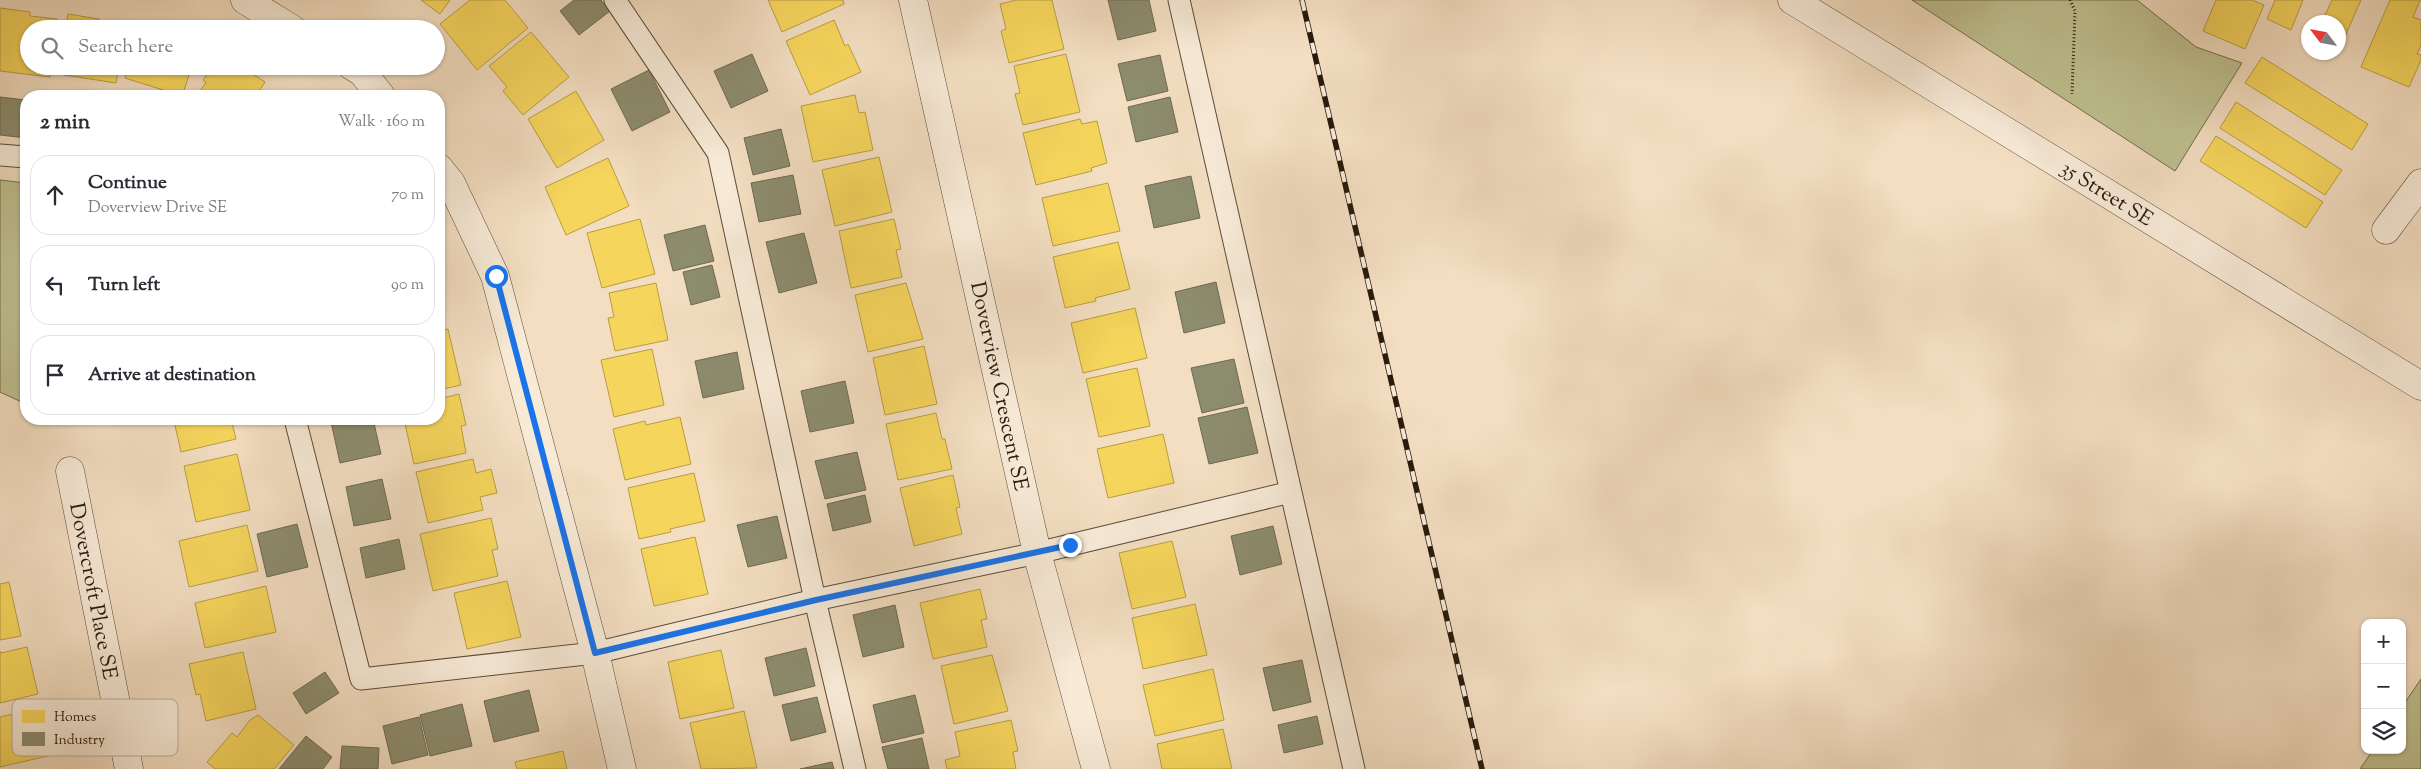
<!DOCTYPE html>
<meta charset="utf-8">
<style>
:root{--surface:#fff;--page:#f2f2f3;--text:#2b2b33;--muted:#7c7c81;--line:#e1e1e2}
body{margin:0;font-family:"Sorts Mill Goudy",serif;background:var(--page);color:var(--text)}
.controls{position:absolute;right:15px;bottom:15px;display:grid;overflow:hidden;border-radius:10px;box-shadow:0 1px 4px #0004}
.controls button{width:45px;height:45px;display:grid;place-items:center;padding:0;border:0;border-bottom:1px solid var(--line);background:var(--surface);color:var(--text);font:25px sans-serif}
.compass{position:absolute;left:2301px;top:15px;width:45px;height:45px;border-radius:50%;background:var(--surface);box-shadow:0 1px 4px #0004;rotate:302deg}
.stop{position:absolute;width:15px;height:15px;margin:-11px;border:4px solid #1a73e8;border-radius:50%;background:#fff}
.stop.end{background:#1a73e8;border-color:#fff;box-shadow:0 1px 5px #0008}
.list{margin:0;padding:0;list-style:none}
h2{display:flex;justify-content:space-between;align-items:center;height:65px;margin:0;padding:0 20px;font-size:21px}
h2 small{font-size:16px;font-weight:400;color:var(--muted)}
.list li{display:grid;grid-template-columns:32px 1fr auto;gap:15px;align-items:center;box-sizing:border-box;height:80px;margin:0 10px 10px;padding:0 10px;border:1px solid var(--line);border-radius:20px}
.list b{display:block;font-size:19px;white-space:nowrap}
.list p{margin:0;font-size:16px;white-space:nowrap;color:var(--muted)}
.list em{font-size:16px;font-style:normal;color:var(--muted)}
.icon{flex:none;width:28px;height:28px;fill:none;stroke:currentColor;stroke-width:2;stroke-linecap:round;stroke-linejoin:round}
.map{position:relative;flex:none;width:2421px;height:769px;overflow:hidden}
.search{position:absolute;background:var(--surface);box-shadow:0 1px 4px #0004;left:20px;top:20px;width:425px;height:55px;display:flex;align-items:center;gap:12px;box-sizing:border-box;padding:0 18px;border-radius:28px;color:var(--muted);font-size:19px}
.panel{position:absolute;background:var(--surface);box-shadow:0 1px 4px #0004;left:20px;top:90px;width:425px;height:335px;border-radius:20px}
.map>svg:first-child{display:block}
.green{fill:#bfc090;stroke:#746d4e}
.homes{fill:#f6d55c;stroke:#b89d44}
.industry{fill:#8c8c6e;stroke:#6e6a51}
.lines{fill:none;stroke-linecap:round;stroke-linejoin:round}
.service-casing{stroke:#5c4b3a;stroke-width:23}
.minor-casing{stroke:#5c4b3a;stroke-width:29}
.path{stroke:#291a0d;stroke-width:3;stroke-dasharray:1 2.5;stroke-linecap:butt}
.service{stroke:#f7ead7;stroke-width:21}
.minor{stroke:#f7ead7;stroke-width:28}
.rail-casing{stroke:#291a0d;stroke-width:5.5}
.rail{stroke:#f7ead7;stroke-width:4;stroke-dasharray:11;stroke-linecap:butt}
.route{stroke:#1a73e8;stroke-width:6}
.labels{text-anchor:middle;stroke-width:5;stroke-linejoin:round;paint-order:stroke}
.street-label{font-size:21px;fill:#291a0d;stroke:#f7ead7}
.key{fill:#f7ead7;stroke:#b9ac9a;stroke-width:1}
.key-label{font-size:14px;fill:#291a0d}
</style>
<div class="map">
<svg width="2421" height="769" viewBox="0 0 2421 769">
<rect width="100%" height="100%" fill="#f3dec1"/>
<filter id="stains"><feTurbulence type="fractalNoise" baseFrequency=".004" numOctaves="4"/><feColorMatrix values="0 0 0 0 .2 0 0 0 0 .09 0 0 0 0 .02 0 0 0 .5 -.17"/></filter>
<radialGradient id="worn" r=".72"><stop offset=".6" stop-color="#630" stop-opacity="0"/><stop offset="1" stop-color="#630" stop-opacity=".3"/></radialGradient>
<path class="green" d="M1912,0H2137L2196,47L2242,63L2175,171Z
M0,180L26,183V404L0,392Z
M2421,679V769H2360L2373,750H2402V707Z"/>
<path class="homes" d="M421,0H450L440,14Z
M470,0H505L528,28L477,70L440,24Z
M768,0H843L844,4L782,32Z
M1016,0H1052L1064,49L1009,63L1001,31L1006,29L1000,4Z
M2216,0H2252L2264,5L2245,49L2203,31Z
M2275,0H2303L2291,30L2267,19Z
M2332,0H2361L2340,48L2338,22H2322Z
M2390,0H2420L2413,17L2421,20V45L2417,54L2421,55V60L2409,87L2361,67Z
M0,8L30,12V16L57,19L56,29H29V66H52L50,77L0,71Z
M68,14L99,19L98,25L120,29H65Z
M834,20L845,46L848,44L861,72L810,95L786,41Z
M531,32L569,77L523,115L503,91L507,87L489,66Z
M1066,54L1080,112L1023,125L1015,94L1020,93L1014,66Z
M2262,57L2368,124L2352,150L2245,83Z
M59,66H119L116,83L58,74Z
M129,66H192L182,96L125,78Z
M213,66H241L265,82L256,96H197L206,82L203,80Z
M576,91L604,140L557,168L528,119Z
M855,95L859,113L865,112L873,150L813,162L801,106Z
M2236,102L2342,170L2325,195L2220,128Z
M1080,119L1082,124L1097,121L1107,163L1091,168L1092,171L1036,185L1023,133Z
M2216,136L2323,202L2306,228L2200,161Z
M879,157L892,212L835,226L822,170Z
M608,158L629,206L566,235L545,187Z
M1108,183L1120,231L1053,246L1042,198Z
M640,219L655,274L602,288L587,233Z
M894,219L901,249L896,250L902,277L851,288L839,231Z
M1118,242L1130,289L1095,298L1096,301L1065,308L1053,257Z
M656,283L668,340L615,351L608,318L614,317L609,293Z
M906,283L923,339L868,352L855,295Z
M1135,308L1147,358L1083,373L1071,323Z
M448,329L461,385L439,390V331Z
M924,346L937,404L885,415L873,358Z
M652,349L664,405L614,417L601,360Z
M1137,368L1150,426L1099,437L1086,379Z
M459,394L466,425L461,426L466,453L414,464L404,419H439V399Z
M936,413L942,439H945L952,469L898,480L886,424Z
M680,417L691,464L625,480L613,429L645,421L646,425Z
M179,419H231L236,439L181,452L174,421Z
M1163,434L1174,483L1108,498L1097,449Z
M237,454L250,510L196,522L184,466Z
M473,459L476,473L491,469L497,493L480,497L483,510L428,523L416,472Z
M694,473L705,521L670,529L671,532L639,539L628,488Z
M953,475L960,507L956,508L962,534L914,546L900,488Z
M491,518L498,549L492,550L498,576L433,591L420,534Z
M247,525L258,571L189,587L179,541Z
M695,537L708,594L654,606L641,549Z
M1172,541L1186,597L1132,609L1119,553Z
M507,581L521,637L467,649L454,593Z
M9,582L21,636L0,640V584Z
M266,586L276,632L205,648L195,603Z
M980,589L987,619L981,620L987,647L933,659L920,603Z
M1195,604L1207,655L1143,669L1132,618Z
M27,647L38,694L0,703V651L1,653Z
M721,650L734,708L680,719L668,662Z
M243,652L256,709L206,721L200,694L196,695L189,664Z
M992,655L1008,711L954,724L941,666Z
M1213,669L1224,720L1155,736L1143,685Z
M744,711L757,768L701,769L690,723Z
M22,712L24,721L44,717L52,755L0,767V717Z
M258,715L294,745L274,769H215L207,762L232,733L237,737L250,720Z
M1011,720L1018,751L1013,752L1016,769H947L945,760L960,756L955,732Z
M1223,729L1232,769H1162L1157,744Z
M563,751L567,769H517L515,762Z"/>
<path class="industry" d="M574,0H601L610,11L579,35L560,11Z
M1108,0H1149L1156,31L1118,40Z
M752,54L768,91L731,108L714,71Z
M1160,55L1168,91L1127,101L1118,64Z
M649,70L670,112L632,131L611,89Z
M0,97L26,100V138L0,135Z
M1170,97L1178,132L1136,142L1128,107Z
M781,129L790,166L753,175L744,138Z
M793,175L801,214L759,222L751,183Z
M1191,176L1200,218L1154,228L1145,186Z
M705,225L714,261L673,271L664,235Z
M804,233L817,283L779,293L766,242Z
M712,265L720,297L691,305L683,272Z
M1216,282L1225,323L1184,333L1175,292Z
M737,352L744,389L703,398L695,361Z
M1234,359L1244,403L1202,413L1191,368Z
M845,381L854,423L810,432L801,391Z
M1247,407L1258,453L1209,464L1198,418Z
M344,419H373L381,454L340,463L331,422Z
M857,452L866,490L825,499L815,461Z
M382,479L391,519L354,526L346,487Z
M865,495L871,522L833,531L827,504Z
M777,516L787,558L748,567L737,525Z
M297,524L308,567L267,577L257,534Z
M1273,526L1282,564L1240,575L1231,536Z
M399,539L405,569L366,578L360,548Z
M895,605L904,647L863,657L853,615Z
M806,648L815,686L774,696L765,658Z
M1302,660L1311,702L1273,711L1263,668Z
M325,672L339,693L306,714L293,693Z
M529,690L539,731L494,742L484,701Z
M915,695L924,733L882,743L873,705Z
M817,697L826,732L791,741L782,705Z
M462,704L472,746L430,756L420,715Z
M1317,716L1323,744L1284,753L1278,725Z
M419,717L428,755L392,764L383,726Z
M306,736L332,757L323,769H279Z
M922,738L929,769H888L882,747Z
M342,746L379,748L378,769H340Z
M832,762L834,769H800Z"/>
<g class="lines">
<defs>
<path id="service" d="M615,0L718,153L815,600L855,769
M1179,0L1354,769
M0,155L26,157
M295,419L361,679L595,653L815,600L1037,553L1291,492"/>
<path id="minor" d="M245,0L292,29
M913,0L1037,553L1096,769
M1792,0L2421,386
M352,66L362,72L381,96
M439,168L451,183L495,276L595,653L622,769
M2386,230L2421,183
M70,471L129,769"/>
</defs>
<use href="#service" class="service-casing"/>
<use href="#minor" class="minor-casing"/>
<path class="path" d="M2070,0L2075,11L2072,94"/>
<use href="#service" class="service"/>
<use href="#minor" class="minor"/>
<defs>
<path id="rail" d="M1302,0L1482,769"/>
</defs>
<use href="#rail" class="rail-casing"/>
<use href="#rail" class="rail"/>
</g>
<g class="lines">
<path class="route" d="M496,276L595,653L816,600L1070,545"/>
</g>
<g class="labels">
<g class="street-label">
<text transform="translate(2107 193) rotate(32)" y="7">35 Street SE</text>
<text transform="translate(1000 386) rotate(78)" y="7">Doverview Crescent SE</text>
<text transform="translate(94 591) rotate(79)" y="7">Dovercroft Place SE</text>
</g>
</g>
<rect x="12" y="699" width="166" height="57" rx="8" class="key"/>
<rect x="22" y="710" width="23" height="13" fill="#f6d55c"/>
<rect x="22" y="732" width="23" height="14" fill="#8c8c6e"/>
<g class="key-label">
<text x="54" y="721">Homes</text>
<text x="54" y="744">Industry</text>
</g>
<rect width="100%" height="100%" filter="url(#stains)"/>
<rect width="100%" height="100%" fill="url(#worn)"/>
</svg>
<div class="controls">
<button>+</button>
<button>−</button>
<button><svg class="icon" aria-label="layers" viewBox="0 0 24 24"><path d="M12 4l9 5-9 5-9-5zM3 14l9 5 9-5"/></svg></button>
</div>
<svg class="compass" viewBox="-18 -18 36 36"><path d="M0-13l5 13h-10z" fill="#e53935"/><path d="M0 13l5-13h-10z" fill="#7c7c81"/></svg>
<div class="stop" style="left:496px;top:276px"></div>
<div class="stop end" style="left:1070px;top:545px"></div>
<div class="search"><svg class="icon" aria-label="search" viewBox="0 0 24 24"><circle cx="10" cy="10" r="6"/><path d="M15 15l6 6"/></svg>Search here</div>
<section class="panel">
<h2>2 min<small>Walk · 160 m</small></h2>
<ul class="list">
<li><svg class="icon" aria-label="ahead" viewBox="0 0 24 24"><path d="M12 20V5M6 11l6-6 6 6"/></svg><div><b>Continue</b><p>Doverview Drive SE</p></div><em>70 m</em></li>
<li><svg class="icon" aria-label="left" viewBox="0 0 24 24"><path d="M17 20v-9H6M10 6l-5 5 5 5"/></svg><div><b>Turn left</b></div><em>90 m</em></li>
<li><svg class="icon" aria-label="arrive" viewBox="0 0 24 24"><path d="M6 21V4h12l-3 4 3 4H6"/></svg><div><b>Arrive at destination</b></div></li>
</ul>
</section>
</div>
